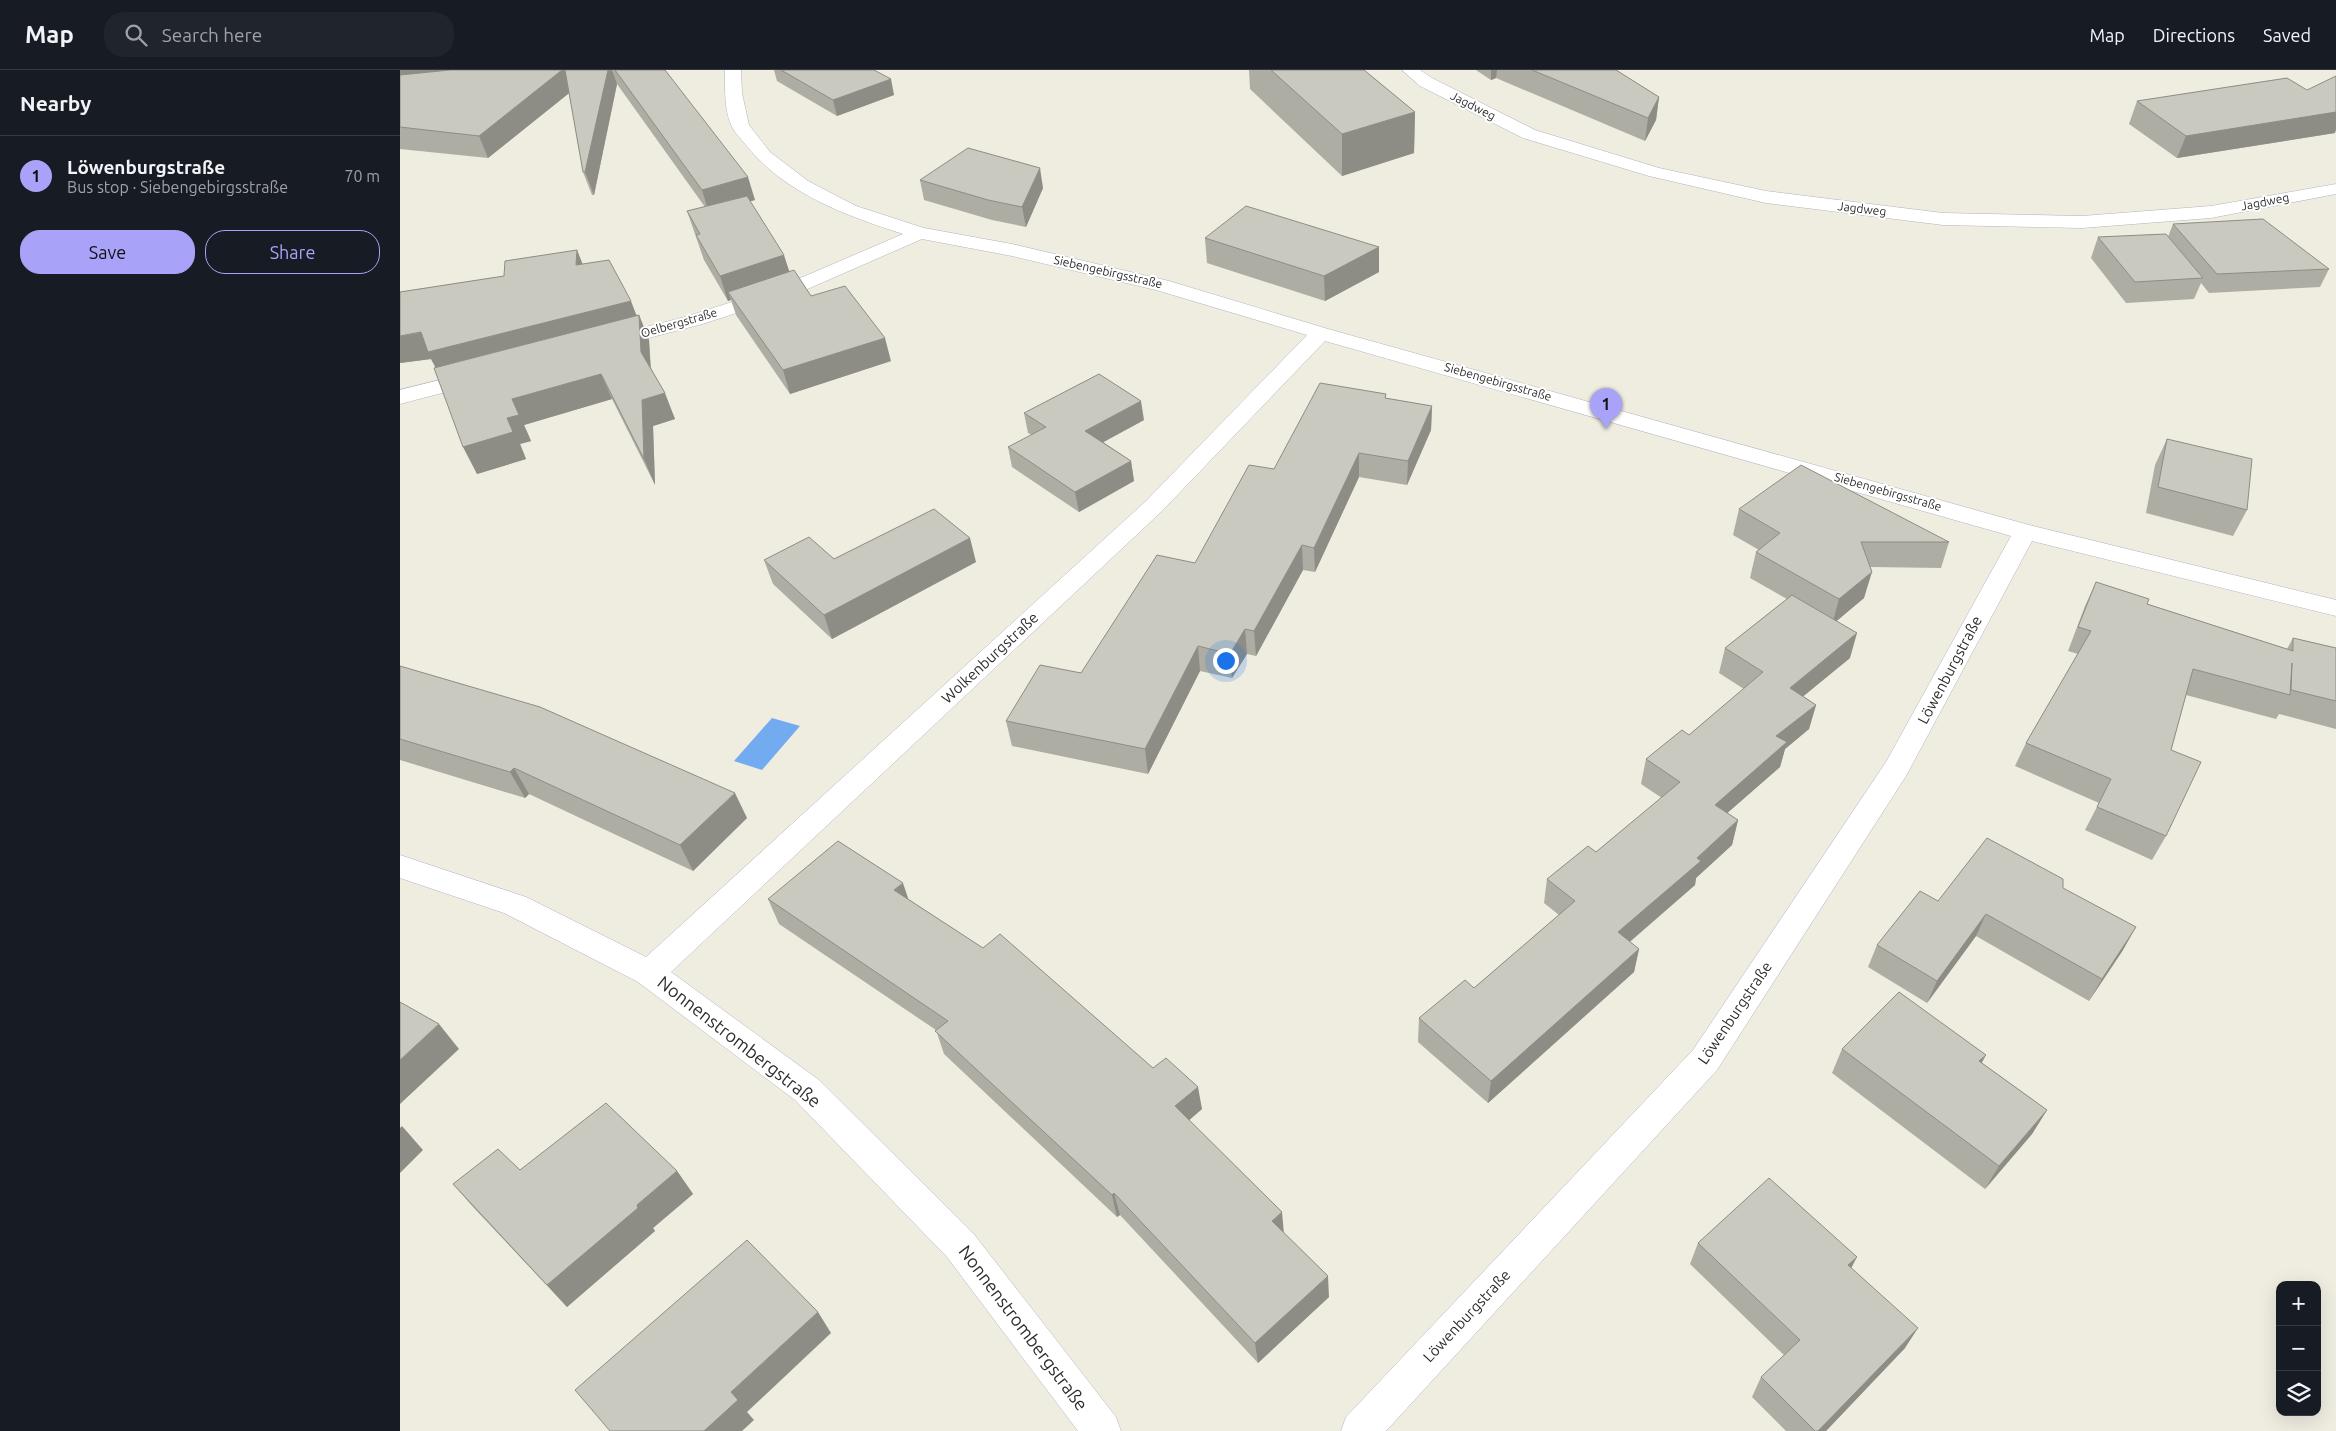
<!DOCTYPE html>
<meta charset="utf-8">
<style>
:root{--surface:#171b24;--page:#20242c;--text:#f1f3f6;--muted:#9ea1a6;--line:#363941;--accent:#a9a2f9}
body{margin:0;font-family:Ubuntu,sans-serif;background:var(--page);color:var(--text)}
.controls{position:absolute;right:15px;bottom:15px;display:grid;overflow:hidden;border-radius:10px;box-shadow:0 5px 20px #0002}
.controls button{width:45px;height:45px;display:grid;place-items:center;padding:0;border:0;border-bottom:1px solid var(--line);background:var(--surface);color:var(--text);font:25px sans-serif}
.you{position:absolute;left:825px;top:590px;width:18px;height:18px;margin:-12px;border:4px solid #fff;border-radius:50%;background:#1a73e8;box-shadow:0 0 0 8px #1a73e833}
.badge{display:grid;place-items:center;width:32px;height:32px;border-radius:50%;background:var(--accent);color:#111;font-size:16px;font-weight:700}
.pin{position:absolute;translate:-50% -41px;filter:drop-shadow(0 1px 2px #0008)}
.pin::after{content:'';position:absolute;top:26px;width:18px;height:15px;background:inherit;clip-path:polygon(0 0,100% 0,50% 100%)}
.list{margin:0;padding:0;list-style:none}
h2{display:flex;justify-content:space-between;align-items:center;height:65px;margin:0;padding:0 20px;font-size:21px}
h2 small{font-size:16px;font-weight:400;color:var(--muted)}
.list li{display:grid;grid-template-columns:32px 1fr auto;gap:15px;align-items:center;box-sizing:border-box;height:80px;padding:0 20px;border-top:1px solid var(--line)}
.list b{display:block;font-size:19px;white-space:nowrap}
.list p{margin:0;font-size:16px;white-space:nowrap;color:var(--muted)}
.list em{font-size:16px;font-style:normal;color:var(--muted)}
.actions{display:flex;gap:10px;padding:15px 20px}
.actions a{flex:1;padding:11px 0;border:1px solid var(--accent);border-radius:20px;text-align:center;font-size:18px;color:var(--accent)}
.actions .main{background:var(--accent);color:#111}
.icon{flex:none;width:28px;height:28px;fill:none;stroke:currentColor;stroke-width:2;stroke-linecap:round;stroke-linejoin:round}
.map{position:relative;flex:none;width:1936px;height:1361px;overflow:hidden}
header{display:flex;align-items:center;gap:30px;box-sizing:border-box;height:70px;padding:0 25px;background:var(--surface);border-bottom:1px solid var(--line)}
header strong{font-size:24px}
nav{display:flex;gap:28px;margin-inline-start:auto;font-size:18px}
.search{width:350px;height:45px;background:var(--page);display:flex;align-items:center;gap:12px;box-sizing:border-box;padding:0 18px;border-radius:20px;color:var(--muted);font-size:19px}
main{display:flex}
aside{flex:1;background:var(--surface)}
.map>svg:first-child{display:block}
.water{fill:#73abf1}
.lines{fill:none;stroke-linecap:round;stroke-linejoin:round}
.street-casing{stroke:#b4b3c0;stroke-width:1}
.street{fill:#fff;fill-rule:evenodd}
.wall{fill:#aeada4}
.shaded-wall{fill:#8d8d86}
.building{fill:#cac9bf;stroke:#8d8d86}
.labels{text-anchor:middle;stroke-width:4;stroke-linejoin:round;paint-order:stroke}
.far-street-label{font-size:12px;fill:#2d2d2d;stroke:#fff}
.street-label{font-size:15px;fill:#2d2d2d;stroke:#fff}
.near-street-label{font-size:18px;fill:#2d2d2d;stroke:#fff}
</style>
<header>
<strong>Map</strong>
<div class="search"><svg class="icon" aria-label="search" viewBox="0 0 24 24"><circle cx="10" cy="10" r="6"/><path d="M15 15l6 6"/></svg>Search here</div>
<nav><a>Map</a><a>Directions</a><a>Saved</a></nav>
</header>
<main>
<aside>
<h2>Nearby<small></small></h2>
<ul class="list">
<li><span class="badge">1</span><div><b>Löwenburgstraße</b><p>Bus stop · Siebengebirgsstraße</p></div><em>70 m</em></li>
</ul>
<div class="actions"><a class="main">Save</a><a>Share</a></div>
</aside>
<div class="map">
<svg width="1936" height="1361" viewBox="0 0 1936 1361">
<rect width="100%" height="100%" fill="#efece0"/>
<path class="water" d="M372,648L400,656L362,700L334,691Z"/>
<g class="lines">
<defs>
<path id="street" d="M325,0H341L342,23L349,55L370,82L408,111L456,136L524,158L612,174L769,211L928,259L1629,455L1936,530V546L1632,471L1506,706L1317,1000L986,1361H941L946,1347L1293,980L1486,692L1611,466L925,271L762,441L271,902L419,1010L573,1163L716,1347L721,1361H678L547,1187L395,1030L238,912L104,843L0,808V785L126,827L246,887L746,431L907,265L756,220L612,186L522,169L396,224L299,255L209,278L202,276L199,272L202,268L285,247L382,216L503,164C445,145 385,124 346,75C341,69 335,63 332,57C324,41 325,17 325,0Z
M1002,0H1020L1032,8L1135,60L1259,98L1366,121L1543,143L1682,146L1811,136L1936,114V124L1811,148L1682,158L1543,155L1366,133L1249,106L1123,68L1020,16Z
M76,301L84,302L87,307L84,312L0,334V320Z"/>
</defs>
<use href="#street" class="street-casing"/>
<use href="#street" class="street"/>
</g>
<path class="wall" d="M0,0H265L355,130L350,131L390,202L411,226L491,291L390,324L336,245L331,230L328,231L304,190L287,141L305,137L217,14L194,125H192L183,102L169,23L88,88L0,79Z
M374,0H474L494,25L437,46L377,11Z
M849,0H964L1015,42L1014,83L942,106L850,19Z
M1076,0H1216L1259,27L1256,50L1245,71L1096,8L1091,10Z
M1737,31L1935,63L1777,88L1729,54Z
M520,110L643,118L626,157L592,150L524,130Z
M1773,154L1929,199L1920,217L1809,223L1801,213L1794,229L1726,233L1691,188L1698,167H1768Z
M805,168L979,177V202L925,231L807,193Z
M177,180L182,194L237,245H239L249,270L251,298L275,349L253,356L255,415L212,329L124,355L131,371L120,374L126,389L77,404L36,297L31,289L0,293V222L104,206Z
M986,324V328L1032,336L1031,360L1007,415L959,407L915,502L903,500L856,586L847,584L832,608L800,601L748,704L612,676L606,651L681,603L795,493L874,399Z
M624,343L744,350L703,372L731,391L734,411L679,442L612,397L608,377L632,365L628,363Z
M1767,369L1847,440L1833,466L1746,443L1755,395Z
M1339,439L1549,472L1541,498L1471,497L1464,528L1436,551L1450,588L1403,626L1416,635L1409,659L1385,679L1380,697L1327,743L1338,750L1332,775L1296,808L1295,815L1230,872L1239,879L1234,902L1088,1033L1018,972L1019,948L1074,918L1159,845L1144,833L1147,809L1196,782L1262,728L1241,714L1246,689L1289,665L1344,619L1319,603L1325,578L1387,529L1350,508L1356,482L1359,480L1333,465Z
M434,489L576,492L432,569L373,514L364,490Z
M1696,512L1747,534L1887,579L1893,568L1936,578V659L1879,644L1876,649L1786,625L1771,680L1766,766L1752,790L1685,760L1699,733L1615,696L1626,673L1678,584L1668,581L1685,536Z
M0,596L347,748L293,801L129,724L125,728L0,690Z
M1663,818L1723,880L1689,931L1576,866L1527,933L1468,897L1477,875L1538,831Z
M368,829H508L753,998L802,1039L789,1050L883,1162L929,1227L858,1293L720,1145L717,1147L544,984L536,960L379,854Z
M1442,979L1582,993L1647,1040L1632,1064L1585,1119L1432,1003Z
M120,1100L277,1101L293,1124L253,1158L255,1161L167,1237L73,1137L53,1114Z
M1298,1173L1451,1198L1505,1278L1426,1361H1386L1352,1327L1361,1307L1384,1285L1290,1194Z"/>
<path class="shaded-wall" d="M0,0H141L0,15Z
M162,0H166L173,20L88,88L79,66Z
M208,0H212L217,14L194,125L185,102Z
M1091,0H1097L1096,8L1091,10Z
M491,9L494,25L437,46L433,30Z
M1259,27L1256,50L1245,71L1248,48Z
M1936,41V60L1935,63L1777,88L1786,66Z
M1015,42L1014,83L942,106V64Z
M640,98L643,118L626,157L622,137Z
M348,107L355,130L309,143L302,120Z
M979,177V202L925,231L924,206Z
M177,180L187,205L176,195Z
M384,185L392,210L328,222L331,230L328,231L320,206Z
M231,231L239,252V245L249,270L251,308L241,282L41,308L31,289L0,293V266Z
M485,268L491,291L390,324L383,300Z
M201,304L212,329L124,355L131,371L120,374L126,389L77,404L63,377L107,348L112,329Z
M265,323L275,349L253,356L255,415L244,389L242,330Z
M741,331L744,350L689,380L685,361Z
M1032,336L1031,360L1007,415L1008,391Z
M959,383V407L915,502L914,478Z
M731,391L734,411L679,442L675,422Z
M570,468L576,492L432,569L424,545Z
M902,475L903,500L856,586L854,561Z
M1472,502L1464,528L1432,555L1439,529Z
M845,559L847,584L832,608L830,584Z
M1457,563L1450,588L1383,643L1390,618Z
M798,576L800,601L748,704L745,679Z
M1416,635L1409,659L1385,679L1380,697L1309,759L1315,735L1376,666Z
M114,698L129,724L125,728L110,702Z
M335,723L347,748L293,801L280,775Z
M1338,750L1332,775L1296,808L1295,815L1213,886L1218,862Z
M503,813L511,837L494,820Z
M1586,844L1576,866L1527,933L1537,911Z
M1736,857L1723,880L1689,931L1702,909Z
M1239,879L1234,902L1088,1033L1091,1011Z
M39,954L59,979L0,1034V990Z
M1586,985L1573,1009L1579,991Z
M798,1017L802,1039L779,1059L775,1036Z
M1647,1040L1632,1064L1585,1119L1599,1096Z
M2,1056L23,1080L0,1103V1058Z
M277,1101L293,1124L253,1158L255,1161L167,1237L147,1215L237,1135Z
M714,1123L720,1145L717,1147L712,1125Z
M882,1142L884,1164L872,1151Z
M1457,1187L1446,1208L1448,1195Z
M928,1206L929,1227L858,1293L855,1273Z
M418,1242L431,1263L347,1342L354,1350L342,1361H304L331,1322Z
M1518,1258L1505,1278L1426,1361H1418Z"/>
<path class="building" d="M50,0H162L79,66L0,57V5Z
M165,0H208L185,102H183Z
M215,0H265L348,107L302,120Z
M381,0H474L491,9L433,30Z
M871,0H964L1015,42L942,64Z
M1132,0H1216L1259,27L1248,48Z
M1936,6V42L1786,66L1737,31L1887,8L1907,20Z
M568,78L640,98L622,137L588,130L520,110Z
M347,126L384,185L320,206L296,165L300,164L287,141Z
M846,136L979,177L924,206L805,168Z
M1863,149L1929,199L1817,204L1773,154Z
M1766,164L1803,208L1735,212L1698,167Z
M177,180L176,195L209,190L231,231L28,282L21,262L0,266V222L104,206L105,191Z
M394,200L411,226L445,216L485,268L383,300L328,222Z
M239,245L241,282L265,323L242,330L244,389L201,304L112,329L119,345L107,348L113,362L63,377L34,298Z
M699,304L741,331L685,361L731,391L675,422L608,377L646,357L624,343Z
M920,313L986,324L985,328L1032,336L1008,391L959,383L914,478L902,475L854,561L845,559L830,584L798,576L745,679L606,651L640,595L681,603L757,485L795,493L849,395L874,399Z
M1767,369L1852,389L1847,440L1758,417Z
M1401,395L1549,472H1461L1472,502L1439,529L1356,482L1380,463L1339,439Z
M534,439L570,468L424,545L364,490L409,467L434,489Z
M1696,512L1749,529L1747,534L1893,581V568L1936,578V631L1891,620L1892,593L1890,625L1793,599L1771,680L1801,692L1766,766L1697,737L1711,709L1626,673L1691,561L1678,557Z
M1392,525L1457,563L1390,618L1416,635L1376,666L1387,672L1315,735L1338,750L1297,788L1301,791L1218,862L1239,879L1091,1011L1019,948L1065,910L1074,918L1175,831L1147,809L1188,776L1196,782L1280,712L1246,689L1282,660L1289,665L1363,602L1325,578Z
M0,596L140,637L335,723L280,775L114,698L110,702L0,669Z
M1587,768L1663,809V818L1736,857L1702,909L1586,844L1537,911L1477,875L1520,821L1538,831Z
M438,771L503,813L494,820L583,878L600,864L753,998L766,988L798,1017L775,1036L882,1142L872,1151L928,1206L855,1273L714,1123L712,1125L535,961L548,951L368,829Z
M1499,922L1586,985L1579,991L1647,1040L1599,1096L1442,979Z
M0,932L39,954L0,990Z
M206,1033L277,1101L237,1135L238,1138L147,1215L53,1114L98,1079L120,1100Z
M1369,1108L1457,1187L1448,1195L1518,1258L1418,1361H1415L1361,1307L1400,1270L1298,1173Z
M347,1170L418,1242L331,1322L338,1330L304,1361H210L175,1320Z"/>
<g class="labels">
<g class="far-street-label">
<text transform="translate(1073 36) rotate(27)" y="4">Jagdweg</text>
<text transform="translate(1865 132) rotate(-11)" y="4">Jagdweg</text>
<text transform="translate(1462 139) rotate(7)" y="4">Jagdweg</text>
<text transform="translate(708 202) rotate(13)" y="4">Siebengebirgsstraße</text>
<text transform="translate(279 253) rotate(-16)" y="4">Oelbergstraße</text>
<text transform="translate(1098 312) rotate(16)" y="4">Siebengebirgsstraße</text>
<text transform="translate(1488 422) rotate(16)" y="4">Siebengebirgsstraße</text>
</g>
<g class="street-label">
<text transform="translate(590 588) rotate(-43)" y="5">Wolkenburgstraße</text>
<text transform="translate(1550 600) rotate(-62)" y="5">Löwenburgstraße</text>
<text transform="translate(1335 943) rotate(-56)" y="5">Löwenburgstraße</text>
<text transform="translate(1067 1246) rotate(-47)" y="5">Löwenburgstraße</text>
</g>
<g class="near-street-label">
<text transform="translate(339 972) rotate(38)" y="6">Nonnenstrombergstraße</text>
<text transform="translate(623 1258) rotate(53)" y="6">Nonnenstrombergstraße</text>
</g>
</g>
</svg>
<div class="controls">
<button>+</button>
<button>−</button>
<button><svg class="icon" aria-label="layers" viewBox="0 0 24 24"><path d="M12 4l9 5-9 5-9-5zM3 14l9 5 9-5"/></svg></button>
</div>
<div class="you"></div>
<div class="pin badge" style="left:1206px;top:359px">1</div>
</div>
</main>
